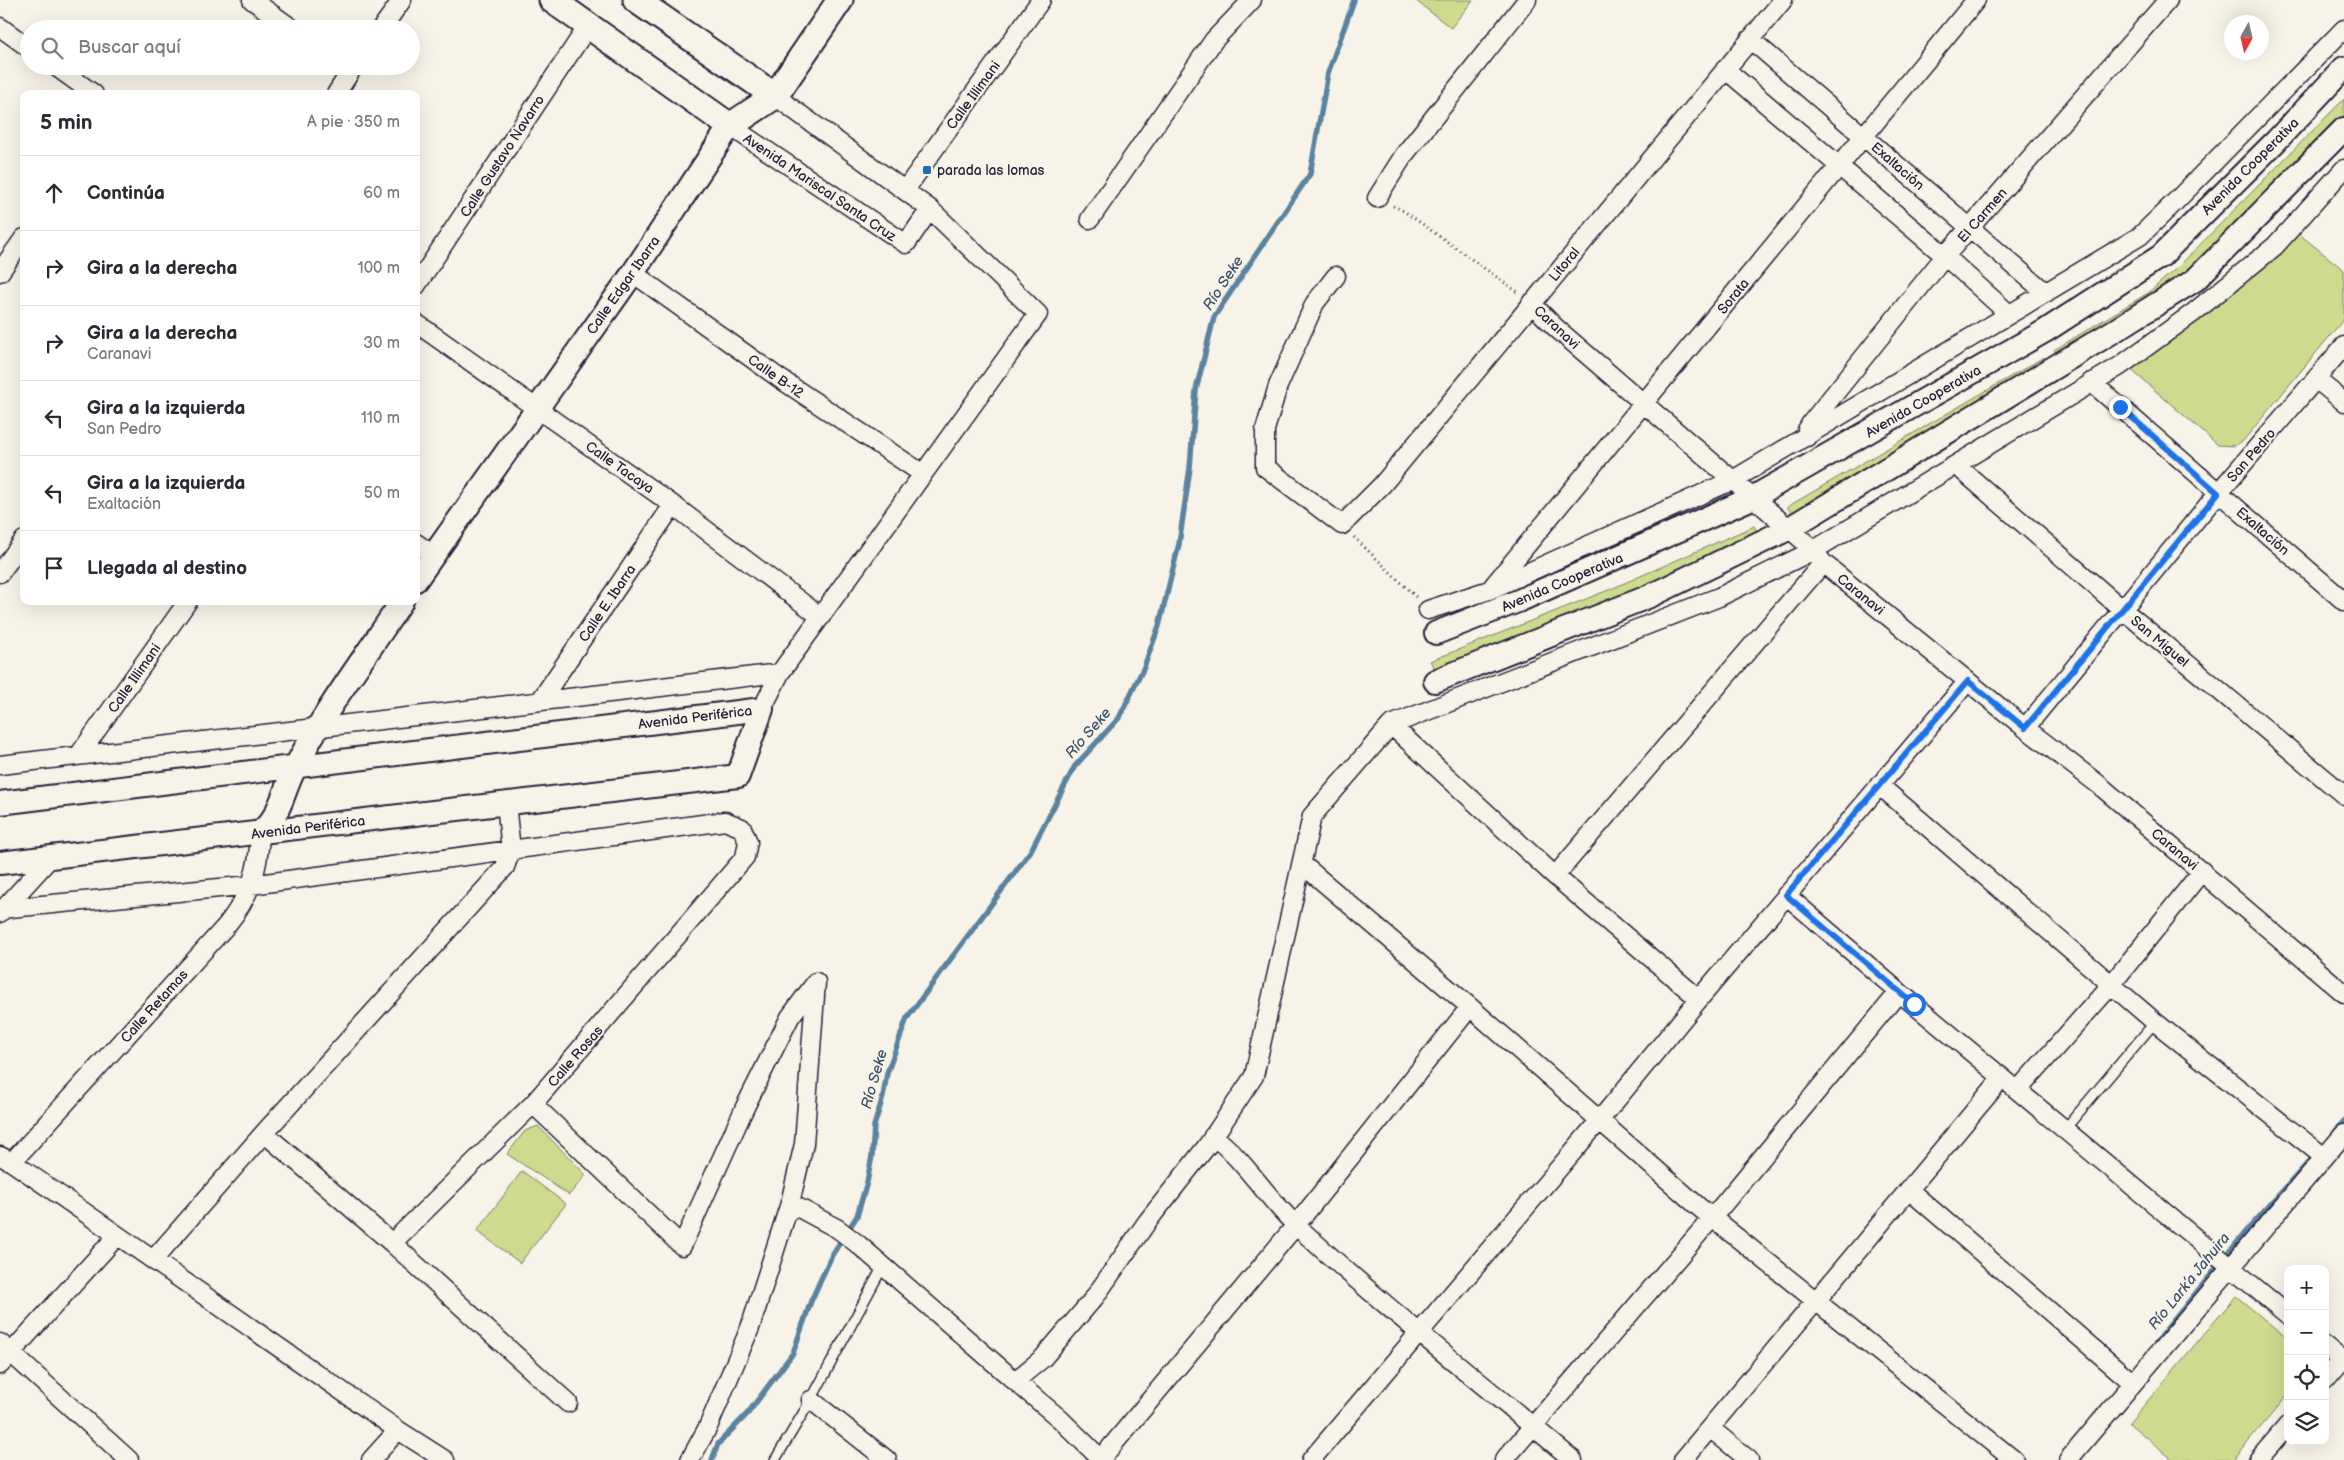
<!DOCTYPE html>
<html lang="es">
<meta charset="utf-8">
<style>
:root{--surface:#fff;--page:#f2f2f3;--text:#2b2b33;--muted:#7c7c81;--line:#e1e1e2}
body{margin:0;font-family:"Balsamiq Sans",sans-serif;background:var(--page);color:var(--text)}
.controls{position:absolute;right:15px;bottom:15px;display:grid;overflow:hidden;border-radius:10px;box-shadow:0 5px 20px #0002}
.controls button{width:45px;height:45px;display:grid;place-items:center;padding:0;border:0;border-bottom:1px solid var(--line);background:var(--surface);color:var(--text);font:25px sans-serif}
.compass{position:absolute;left:2224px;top:15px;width:45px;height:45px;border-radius:50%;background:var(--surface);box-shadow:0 5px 20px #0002;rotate:188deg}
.stop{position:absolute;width:15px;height:15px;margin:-11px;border:4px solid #1a73e8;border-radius:50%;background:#fff}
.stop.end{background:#1a73e8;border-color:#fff;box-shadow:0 1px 5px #0008}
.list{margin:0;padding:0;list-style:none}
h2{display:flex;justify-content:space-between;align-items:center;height:65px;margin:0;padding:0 20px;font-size:21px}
h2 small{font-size:16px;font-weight:400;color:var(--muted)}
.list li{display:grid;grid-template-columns:32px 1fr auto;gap:15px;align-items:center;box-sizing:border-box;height:75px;padding:0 20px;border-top:1px solid var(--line)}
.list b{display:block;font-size:19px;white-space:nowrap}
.list p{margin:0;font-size:16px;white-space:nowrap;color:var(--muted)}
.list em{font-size:16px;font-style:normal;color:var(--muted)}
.icon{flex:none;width:28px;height:28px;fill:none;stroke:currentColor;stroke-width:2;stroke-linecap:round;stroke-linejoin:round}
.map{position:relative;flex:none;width:2344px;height:1460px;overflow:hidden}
.search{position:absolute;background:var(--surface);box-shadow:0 5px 20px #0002;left:20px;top:20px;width:400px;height:55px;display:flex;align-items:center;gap:12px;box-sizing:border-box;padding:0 18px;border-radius:28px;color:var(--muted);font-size:19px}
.panel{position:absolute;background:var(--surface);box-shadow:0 5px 20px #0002;left:20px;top:90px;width:400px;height:515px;border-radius:10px}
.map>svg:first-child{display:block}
.green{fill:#ceda8d;stroke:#787e64}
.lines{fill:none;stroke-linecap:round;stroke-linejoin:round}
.stream{stroke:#5a839f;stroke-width:5.5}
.service-casing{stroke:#22223b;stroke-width:12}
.minor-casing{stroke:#22223b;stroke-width:21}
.tertiary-casing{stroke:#22223b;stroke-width:26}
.secondary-casing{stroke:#22223b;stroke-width:29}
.path{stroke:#22223b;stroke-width:3;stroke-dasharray:1 4;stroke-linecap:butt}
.service{stroke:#f7f3e8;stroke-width:9}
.minor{stroke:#f7f3e8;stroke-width:18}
.tertiary{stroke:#f7f3e8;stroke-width:22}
.secondary{stroke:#f7f3e8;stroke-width:25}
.route{stroke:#1a73e8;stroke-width:6}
.poi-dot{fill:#1f6fb2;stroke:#f7f3e8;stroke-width:2}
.labels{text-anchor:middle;stroke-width:4;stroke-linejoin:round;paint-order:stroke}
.street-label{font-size:14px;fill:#22223b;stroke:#f7f3e8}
.poi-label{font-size:14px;fill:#22223b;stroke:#f7f3e8;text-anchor:start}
.water-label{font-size:15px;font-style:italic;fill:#3e526d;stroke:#f7f3e8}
</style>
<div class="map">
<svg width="2344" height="1460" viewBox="0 0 2344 1460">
<rect width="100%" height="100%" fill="#f7f3e8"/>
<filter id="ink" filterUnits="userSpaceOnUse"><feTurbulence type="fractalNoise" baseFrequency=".02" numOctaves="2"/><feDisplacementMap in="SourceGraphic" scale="10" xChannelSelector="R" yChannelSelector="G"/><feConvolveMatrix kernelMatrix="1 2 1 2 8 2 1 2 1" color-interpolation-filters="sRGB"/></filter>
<g filter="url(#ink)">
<path class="green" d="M1415,0H1473L1451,28Z
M2344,99V126L2192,282L2064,363L2054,350L2148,293L2179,266Z
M2299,234L2344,270V319L2243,441L2234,446L2218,445L2128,367L2216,303Z
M2044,357L2052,371L1796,519L1787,507Z
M1754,526L1763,541L1437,673L1430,661L1611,589Z
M538,1126L586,1175L569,1195L507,1154L525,1131Z
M522,1171L566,1204L520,1263L477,1231Z
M2236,1296L2288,1339V1395L2233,1460H2173L2129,1423Z"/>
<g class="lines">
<path class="stream" d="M2335,1132L2344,1121
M2160,1337L2250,1227L2316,1154
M712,1460L718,1444L748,1413L793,1353L811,1301L832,1255L857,1216L867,1182L872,1156L874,1126L883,1097L887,1073L907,1018L1030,852L1075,766L1119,718L1144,667L1159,626L1179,544L1190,468L1196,390L1214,317L1310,174L1328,73L1354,0"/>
<defs>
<path id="service" d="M2064,1130L2155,1022
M775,1460L811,1400L883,1266"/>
<path id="minor" d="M252,0L293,29
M0,27L29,48
M381,29L402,0
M1750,39L2046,293
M55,66L94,94
M1725,69L1945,256L2009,314
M336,94L354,66
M730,126L906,244L930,209
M905,190L1041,0
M1377,198L1404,155L1527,0
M1090,219L1214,40L1252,0
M0,272L24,238
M633,273L779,378L923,474
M1336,276L1315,303L1278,386L1265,430V467L1342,525L1382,485L1783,0
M416,286L588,26
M1531,303L1556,328L1814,550L1823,563L2025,728L2098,784L2344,993
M416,323L673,505L821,617
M2316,379L2344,402
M2091,382L2344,601
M1807,437V430L1811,423L1945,256L2168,0
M1956,465L2122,609L2344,795
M416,543L433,555
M0,573L24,540
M1493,586C1655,392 1814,194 1976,0
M1428,610L1489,590L1733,480L2140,236L2175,202L2344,29
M540,701L673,505
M762,709L780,673L1038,314L930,209L775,96
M1391,725L1555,876L1699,999
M2025,728L2218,493L2344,346
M79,755L188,601
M0,765L780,673
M1879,785L2155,1022L2324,1157
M1302,864L1470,1007L1700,1208L2014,1460
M1555,876L1823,563
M1786,895L1899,992L2288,1315
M0,909L251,885L725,821L742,828L748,842L745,857L533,1104L392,1243
M0,913L51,857
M2018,1090L2111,985L2202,871
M533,1104L682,1246L745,1107L790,1017L816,982
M264,1133L392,1243L568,1403
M1213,1136C1246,1161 1267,1199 1298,1227C1386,1309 1481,1382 1573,1460
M0,1156L12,1162L398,1430L445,1460
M12,1162L226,926C250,896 259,871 260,832
M1909,1190L2133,1383
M790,1203L838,1229L859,1245L1015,1381L1043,1358L1094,1298L1147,1222L1207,1146L1254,1076L1312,816L1391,725L1719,597L1814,550L2120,366L2193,313L2275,246L2344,169
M153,1260L264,1133L505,867L511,850L506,803
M0,1343L129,1460
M2325,1346L2344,1362
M0,1365L117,1236
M2325,1380L2344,1358
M1015,1381L1060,1419L1102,1460
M811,1400L887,1460
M1710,1428L1749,1460
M1101,1459L1296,1225L1470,1007
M371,1460L398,1430
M690,1460L708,1427L750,1328L790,1203L804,1144L816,982
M1311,1460L1599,1121L1699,999L1968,681
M1504,1460L1712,1218L1899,992
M1683,1460L2002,1078
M2068,1460L2344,1134
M2258,1460L2288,1425"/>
<path id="tertiary" d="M416,580L633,273L730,126
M1436,633L1518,601L1752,498L2045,331L2161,256L2276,141L2344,68
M1435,681L1650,596L1788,529L2114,331L2195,280L2344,129
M0,803L762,709L738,776L0,863
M260,832C282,815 283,789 296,766C325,709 367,655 402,601"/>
<path id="secondary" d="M552,0L730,126L775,96L840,0
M636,0L775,96"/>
</defs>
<use href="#service" class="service-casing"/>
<use href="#minor" class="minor-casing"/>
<use href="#tertiary" class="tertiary-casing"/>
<use href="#secondary" class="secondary-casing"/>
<path class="path" d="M1393,206L1404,211L1519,293
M1354,537L1416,597"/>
<use href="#service" class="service"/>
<use href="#minor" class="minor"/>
<use href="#tertiary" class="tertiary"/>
<use href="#secondary" class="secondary"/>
</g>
</g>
<g class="lines" filter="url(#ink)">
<path class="route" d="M1914,1004L1786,895L1968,681L2025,728L2218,493L2120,407"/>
</g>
<rect class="poi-dot" x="922" y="165" width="10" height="10" rx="2.5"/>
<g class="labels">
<g class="street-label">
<text transform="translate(973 95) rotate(-54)" y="5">Calle Illimani</text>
<text transform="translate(502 156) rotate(-57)" y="5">Calle Gustavo Navarro</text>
<text transform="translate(1898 166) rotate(41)" y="5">Exaltación</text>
<text transform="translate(2250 166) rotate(-45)" y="5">Avenida Cooperativa</text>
<text transform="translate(820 187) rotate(34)" y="5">Avenida Mariscal Santa Cruz</text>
<text transform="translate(1982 215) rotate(-49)" y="5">El Carmen</text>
<text transform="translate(1564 264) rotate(-50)" y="5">Litoral</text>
<text transform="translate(623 285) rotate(-55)" y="5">Calle Edgar Ibarra</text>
<text transform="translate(1733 296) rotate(-51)" y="5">Sorata</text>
<text transform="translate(1557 327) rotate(43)" y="5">Caranavi</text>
<text transform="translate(776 376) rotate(35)" y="5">Calle B-12</text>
<text transform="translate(1923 401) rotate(-30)" y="5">Avenida Cooperativa</text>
<text transform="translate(2251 455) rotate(-49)" y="5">San Pedro</text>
<text transform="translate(620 467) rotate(35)" y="5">Calle Tacaya</text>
<text transform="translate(2263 531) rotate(41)" y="5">Exaltación</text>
<text transform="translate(1562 582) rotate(-23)" y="5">Avenida Cooperativa</text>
<text transform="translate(1861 594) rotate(39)" y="5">Caranavi</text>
<text transform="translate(607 603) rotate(-56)" y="5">Calle E. Ibarra</text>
<text transform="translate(2160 641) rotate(40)" y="5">San Miguel</text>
<text transform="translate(134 678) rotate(-55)" y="5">Calle Illimani</text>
<text transform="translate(695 717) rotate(-7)" y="5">Avenida Periférica</text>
<text transform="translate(308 827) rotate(-7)" y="5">Avenida Periférica</text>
<text transform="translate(2175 849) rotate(40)" y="5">Caranavi</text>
<text transform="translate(154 1006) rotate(-48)" y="5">Calle Retamas</text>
<text transform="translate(575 1056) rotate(-49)" y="5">Calle Rosas</text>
</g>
<g class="poi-label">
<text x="937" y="175">parada las lomas</text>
</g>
<g class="water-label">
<text transform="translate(1223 283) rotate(-57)" y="5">Río Seke</text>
<text transform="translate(1088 733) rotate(-49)" y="5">Río Seke</text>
<text transform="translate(874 1079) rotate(-74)" y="5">Río Seke</text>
<text transform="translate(2189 1281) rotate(-51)" y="5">Río Lark’a Jahuira</text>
</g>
</g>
</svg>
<div class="controls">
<button>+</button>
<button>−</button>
<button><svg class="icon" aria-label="locate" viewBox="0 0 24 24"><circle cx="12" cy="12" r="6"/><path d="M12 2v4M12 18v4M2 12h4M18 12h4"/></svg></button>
<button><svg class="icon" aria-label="layers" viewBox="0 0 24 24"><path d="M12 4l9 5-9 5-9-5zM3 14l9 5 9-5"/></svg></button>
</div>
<svg class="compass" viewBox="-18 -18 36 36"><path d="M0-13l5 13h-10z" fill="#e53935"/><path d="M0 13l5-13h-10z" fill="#7c7c81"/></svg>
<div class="stop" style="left:1914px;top:1004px"></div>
<div class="stop end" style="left:2120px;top:407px"></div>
<div class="search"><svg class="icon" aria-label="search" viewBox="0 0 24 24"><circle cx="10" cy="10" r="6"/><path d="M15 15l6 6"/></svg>Buscar aquí</div>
<section class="panel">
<h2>5 min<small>A pie · 350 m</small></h2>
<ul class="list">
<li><svg class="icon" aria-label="ahead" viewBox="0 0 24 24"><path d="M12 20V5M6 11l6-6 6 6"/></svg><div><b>Continúa</b></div><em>60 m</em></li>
<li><svg class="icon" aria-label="right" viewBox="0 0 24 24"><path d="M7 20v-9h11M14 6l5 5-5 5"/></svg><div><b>Gira a la derecha</b></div><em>100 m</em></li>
<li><svg class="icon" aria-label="right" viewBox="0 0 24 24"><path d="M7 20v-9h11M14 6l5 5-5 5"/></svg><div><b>Gira a la derecha</b><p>Caranavi</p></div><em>30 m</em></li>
<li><svg class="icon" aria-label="left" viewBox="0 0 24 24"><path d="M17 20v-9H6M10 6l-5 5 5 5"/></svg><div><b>Gira a la izquierda</b><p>San Pedro</p></div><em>110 m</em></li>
<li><svg class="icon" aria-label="left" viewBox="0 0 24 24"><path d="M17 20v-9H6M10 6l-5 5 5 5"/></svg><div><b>Gira a la izquierda</b><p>Exaltación</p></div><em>50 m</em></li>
<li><svg class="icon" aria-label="arrive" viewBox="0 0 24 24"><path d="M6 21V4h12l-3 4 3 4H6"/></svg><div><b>Llegada al destino</b></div></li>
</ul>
</section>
</div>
